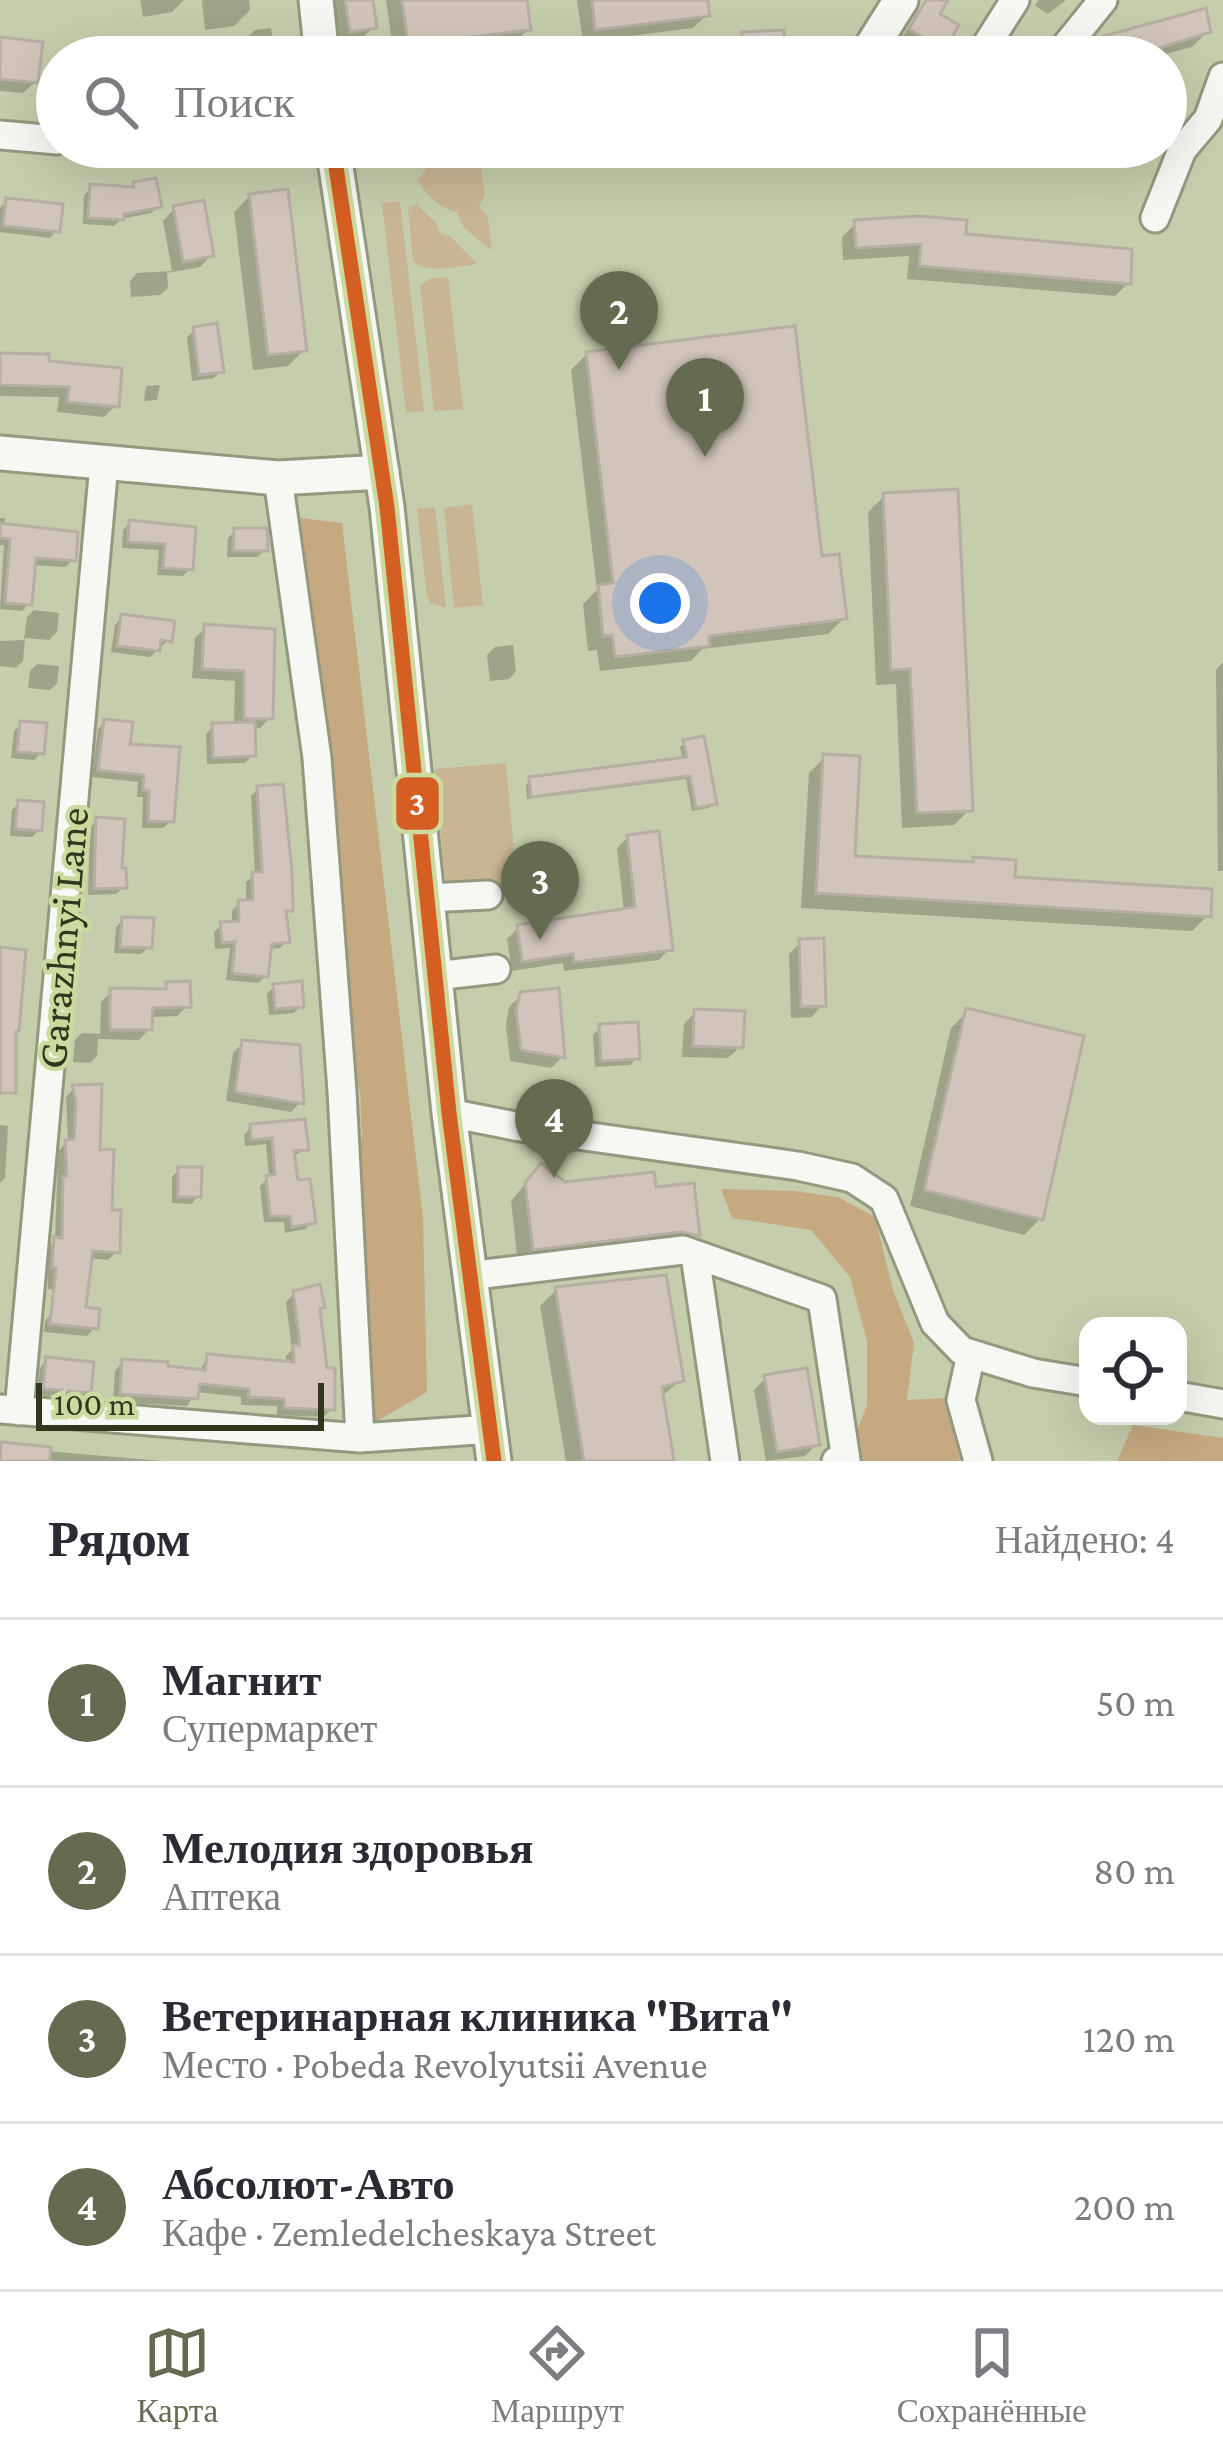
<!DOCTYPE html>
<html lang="ru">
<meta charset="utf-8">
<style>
:root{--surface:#fff;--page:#f7f7f7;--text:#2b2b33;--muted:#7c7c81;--line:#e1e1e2;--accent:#656b50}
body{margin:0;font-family:"Crimson Pro",serif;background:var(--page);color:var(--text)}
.controls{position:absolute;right:36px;bottom:36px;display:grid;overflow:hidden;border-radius:24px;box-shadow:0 12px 48px #0002}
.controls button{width:108px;height:108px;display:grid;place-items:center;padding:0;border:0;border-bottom:3px solid var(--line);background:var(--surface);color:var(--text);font:60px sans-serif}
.scale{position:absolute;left:36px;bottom:30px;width:288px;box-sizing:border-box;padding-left:12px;border:6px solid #31361f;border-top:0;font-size:33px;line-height:42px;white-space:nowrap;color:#31361f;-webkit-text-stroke:9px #ccda9f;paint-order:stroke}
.you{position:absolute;left:660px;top:603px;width:42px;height:42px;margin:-30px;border:9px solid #fff;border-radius:50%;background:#1a73e8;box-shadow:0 0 0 18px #1a73e833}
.badge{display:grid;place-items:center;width:78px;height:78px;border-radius:50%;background:var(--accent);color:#fff;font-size:39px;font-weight:700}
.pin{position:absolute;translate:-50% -99px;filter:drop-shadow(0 3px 6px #0008)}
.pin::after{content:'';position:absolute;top:63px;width:42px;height:36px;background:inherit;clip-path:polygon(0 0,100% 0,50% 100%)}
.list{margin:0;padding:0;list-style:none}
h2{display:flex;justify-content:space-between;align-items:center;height:156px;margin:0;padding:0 48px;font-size:51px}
h2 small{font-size:39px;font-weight:400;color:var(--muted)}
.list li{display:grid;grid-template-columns:78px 1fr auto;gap:36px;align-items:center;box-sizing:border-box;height:168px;padding:0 48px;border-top:3px solid var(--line)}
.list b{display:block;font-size:45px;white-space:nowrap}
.list p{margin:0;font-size:39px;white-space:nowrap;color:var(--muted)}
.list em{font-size:39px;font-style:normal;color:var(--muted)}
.icon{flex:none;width:66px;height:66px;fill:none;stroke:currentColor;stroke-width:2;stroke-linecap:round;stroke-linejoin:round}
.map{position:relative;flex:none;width:1223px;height:1461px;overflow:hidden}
.search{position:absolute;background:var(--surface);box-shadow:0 12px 48px #0002;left:36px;right:36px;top:36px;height:132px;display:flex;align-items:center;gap:30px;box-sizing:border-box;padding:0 42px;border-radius:66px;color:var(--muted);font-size:45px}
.sheet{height:828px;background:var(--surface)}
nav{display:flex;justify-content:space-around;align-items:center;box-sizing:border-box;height:168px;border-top:3px solid var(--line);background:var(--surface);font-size:33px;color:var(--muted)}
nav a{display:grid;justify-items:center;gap:6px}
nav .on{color:var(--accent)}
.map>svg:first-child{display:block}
.green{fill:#c8b594}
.forest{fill:#c6a980}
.shadow{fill:#0003}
.building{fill:#d1c5bb;stroke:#b6aea3;stroke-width:3}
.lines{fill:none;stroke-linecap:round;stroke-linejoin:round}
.minor-casing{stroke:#93997f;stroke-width:33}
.major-casing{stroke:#93997f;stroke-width:39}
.minor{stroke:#f6f8f3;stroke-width:27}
.major{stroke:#f6f8f3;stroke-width:33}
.bus-1-casing{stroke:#ccda9f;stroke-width:24}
.bus-1{stroke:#d55e22;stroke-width:15}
.labels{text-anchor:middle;stroke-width:9;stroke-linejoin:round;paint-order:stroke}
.street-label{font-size:42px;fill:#31361f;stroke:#ccda9f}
.line-badge{stroke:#ccda9f;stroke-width:4.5}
.badge-label{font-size:33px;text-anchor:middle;font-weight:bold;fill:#fff}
</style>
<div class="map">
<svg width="1223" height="1461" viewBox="0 0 1223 1461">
<rect width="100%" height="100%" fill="#c5cdac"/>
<path class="green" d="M473,159L481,167L485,196L479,206L488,218L492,251L464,228L457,212C442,210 424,194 418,179L430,165Z
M400,201L424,411L406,413L382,203Z
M416,204L435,222L441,234L450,236L477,264C457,266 429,275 413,261L408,208Z
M448,277L463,409L434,411L420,286L429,279Z
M472,504L483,605L454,608L444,508Z
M435,507L446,608L430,603L427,596L417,509Z
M506,763L517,885L446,892L435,769Z"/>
<path class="forest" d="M277,515L342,523L423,1218L427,1392L367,1427L349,1237L362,1137L360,1092L341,1000Z
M721,1189L794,1191L838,1197L875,1217L893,1290L914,1343L907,1400L946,1398L960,1461H845L867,1405V1341L850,1277L811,1230L732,1218Z
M1133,1425L1223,1438V1461H1117Z"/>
<path class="shadow" d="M140,0H184L172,12L143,17Z
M202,0H249L250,10L234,26L205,30Z
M333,0H369L374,27L362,38L339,42Z
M386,0H524L528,29L513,44L446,52L447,57H394Z
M577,0H705L707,15L693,28L583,42Z
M925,0H945L936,15L955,26L937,57H917L920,53L900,41Z
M1038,0H1066L1048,14L1035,6Z
M271,28L275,57H250L247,38L255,30Z
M1208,31L1192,47L1155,57H1089L1105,38Z
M743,35L782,54L778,57H737L736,42Z
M0,40L35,82L23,93L0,91Z
M135,185L159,206L151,213L121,219L114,226L83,224L84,195L92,188L130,190Z
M250,196L304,350L288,366L253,370L234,212Z
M7,201L57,230L50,238L0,232V208Z
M174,209L211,255L200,267L167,273L168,288L160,295L131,297L130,281L137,273L172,271L163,221Z
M856,223L962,236L1128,283L1115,296L907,279L909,256L843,260L842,237Z
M195,330L221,371L214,378L192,381L187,337Z
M587,354L820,559L844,618L828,634L702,649L691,661L600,671L597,650L588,651L583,604L597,590L571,370Z
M0,356L46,364L116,405L104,417L57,412L59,397L0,396Z
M160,385L157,400L144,401L146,386Z
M884,496L970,809L954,825L902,828L896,684L876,685L868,512Z
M0,518H5L4,526L73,559L66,567L32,565L29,603L22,611L0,609L4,545H0Z
M130,523L159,528L190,569L183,576L157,575L159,550L122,548L123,530Z
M235,531L265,550L257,557H227L228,538Z
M34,610L59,613L57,632L49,640L25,638L23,661L16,668L0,666V641L24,640L27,617Z
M122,617L169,640L150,657L111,652L115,625Z
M206,628L272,632L270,718L260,728H252L253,755L245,763L207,764L206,734L213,726H234L235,681L192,678L195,638Z
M513,645L516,672L509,679L490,681L487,655L495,647Z
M1223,662V871H1218L1216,670Z
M37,664L59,666L57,683L50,690L28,688L30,671Z
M105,722L127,746L177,749L171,821L163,828H142L143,797H137L138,782L92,777L98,729Z
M21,724L41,753L34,760L11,758L14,731Z
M685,742L714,803L709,808L692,811L686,779L527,799L526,785L530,780L683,761L680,747Z
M825,757L852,859L970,865L974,860L1012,880L1208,915L1192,931L801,908L809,773Z
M258,789L290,910L284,915L287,941L280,948L269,949L266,976L258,983L226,980L230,948L215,949L214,932L222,925L232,924V911L239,903H246V882L255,875L251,796Z
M19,803L39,830L32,837L10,836L12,810Z
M97,820L124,887L116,894L88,895L90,828Z
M628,837L669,949L659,960L564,971L563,963L512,971L507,939L518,928L624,912L617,848Z
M123,920L149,947L141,954L114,953L116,927Z
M801,942L823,1005L811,1017L791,1018L789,954Z
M167,985L188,1005L177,1016L150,1017L149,1029L139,1040L98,1039L97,1056L90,1063L73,1062L75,1040L82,1033L100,1034L101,1002L112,991L160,992Z
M275,986L301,1006L294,1013L269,1015L267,994Z
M521,995L562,1057L551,1068L510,1061L506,1025L509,1007Z
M695,1012L740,1047L728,1058L682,1057L684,1024Z
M967,1012L1040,1219L1024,1235L910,1206L951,1028Z
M601,1027L637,1058L630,1065L595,1067L593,1035Z
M243,1043L301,1102L291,1112L226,1101L233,1053Z
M74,1088L97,1153L117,1251L108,1260L89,1258L83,1310L95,1327L87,1336L44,1332L45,1321L54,1311L56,1290L48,1289L47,1249L55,1241L58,1151L68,1141L66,1097Z
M0,1125L8,1126L5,1178L0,1183Z
M251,1127L305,1149L292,1157L295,1184L313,1222L305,1229L285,1233L284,1222H264L260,1186L269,1177L266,1144L245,1146L244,1135Z
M179,1170L198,1196L191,1204L172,1203V1177Z
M526,1183L653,1190L697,1235L682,1251L518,1264L511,1201Z
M556,1290L681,1380L661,1397L669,1461H566L540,1306Z
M294,1294L317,1311L332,1409L323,1417L277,1415V1406L241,1405V1397L196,1392L187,1406L113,1402L115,1371L123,1362L199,1372L208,1357L286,1364V1356L292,1350L286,1302Z
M47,1360L88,1392L81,1399L37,1395L40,1368Z
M766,1378L817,1444L805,1456L766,1461L754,1390Z
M0,1447L162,1461H0Z"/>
<path class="building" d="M345,0H373L377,28L350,32Z
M402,0H527L531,30L448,40L450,57H410Z
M592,0H708L710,16L595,30Z
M926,0H948L940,14L959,25L941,57L924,49L929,41L909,29Z
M1206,8L1211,32L1130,57H1108L1104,36Z
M784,30L785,55L743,57L742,32Z
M0,37L43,42L38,83L0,79Z
M156,178L162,207L124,214V220L88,218L90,184L134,187L133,182Z
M288,189L307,351L268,355L249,194Z
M6,198L63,204L60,232L3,226Z
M204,200L214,256L183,262L173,206Z
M919,216L967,220L966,234L1132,249L1131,284L919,266L921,244L856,248L854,220Z
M217,323L224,372L199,375L193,327Z
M795,326L822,556L839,554L847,619L709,636L710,646L615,657L612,635L603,636L598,585L613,583L586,352Z
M0,353L49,354V361L122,368L119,407L67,402L69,387L0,385Z
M958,489L973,811L917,813L910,669L891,670L883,493Z
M129,520L196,527L193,570L163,568L165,544L128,542Z
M0,523L78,532L76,561L36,558L32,605L5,603L10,539L0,538Z
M234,528H267L268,551H233Z
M121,614L175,621L172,642L161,640L160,651L117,646Z
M204,624L275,629L273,719H244V671L202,669Z
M104,719L133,722L130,744L180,747L174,822L148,821L149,791L143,790L144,775L98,770Z
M20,721L47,723L44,754L17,752Z
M255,722L256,756L213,758L212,723Z
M704,736L717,804L696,808L690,776L531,797L529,777L687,757L683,740Z
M823,754L860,756L855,856L973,862V857L1016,860L1015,877L1212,889L1211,917L816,893Z
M283,784L292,871L293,911H286L290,942L272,944L268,977L232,973L235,942L222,943L220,922L239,921L238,900H253L252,872H262L257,786Z
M18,800L44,802L42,831L15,829Z
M96,817L125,819L122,868H126L127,888L94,889Z
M659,831L673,950L574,962L573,954L522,962L517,925L635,907L627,835Z
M122,917L154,918L152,948L120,947Z
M824,938L826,1006L801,1007L799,939Z
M0,947L26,950L19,1031H16V1093H0Z
M190,981L191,1007L153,1008L152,1030H110V988L166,989V982Z
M302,981L304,1007L275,1009L273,984Z
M559,988L565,1058L521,1050L516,1011L520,992Z
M966,1008L1084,1036L1043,1220L924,1190Z
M694,1009L745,1011L743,1048L693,1046Z
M638,1022L640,1059L601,1061L599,1024Z
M242,1040L300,1045L304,1104L235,1092Z
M102,1084L100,1150L114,1149L112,1210H121L120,1253L93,1251L86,1307L100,1309L98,1329L50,1324L56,1268H52L54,1237L62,1238L63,1176H67L65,1140L74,1139L76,1102L72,1085Z
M305,1119L309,1150L294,1151L298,1180L310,1179L316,1223L292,1227L290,1216H270L266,1176L275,1174L272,1138L251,1140L250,1124Z
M541,1163L565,1182L654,1172L656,1187L694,1183L700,1236L681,1232L533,1250L525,1183Z
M178,1167H202L201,1197H178Z
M666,1275L684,1381L662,1387L674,1461H584L555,1287Z
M320,1284L325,1307L320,1309L327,1368H335V1410L284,1408V1399L248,1397L249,1389L200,1384L198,1399L120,1394L122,1359L168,1362V1366L205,1370L207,1354L294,1362L293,1345H300L293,1291Z
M46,1357L94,1362L91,1393L43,1389Z
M807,1368L820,1445L777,1452L764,1375Z
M1,1442L51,1447L50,1461H0Z"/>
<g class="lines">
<defs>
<path id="minor" d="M873,47L896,57
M979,57L1015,0
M1052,57L1061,52L1103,0
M0,135L57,140
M132,147L178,151L234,147
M1155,218L1182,150L1208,119L1223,77
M278,478L317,758L342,1091L360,1438
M427,898L488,895
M435,976L496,969
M449,1113L520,1127L798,1166L852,1178L884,1199L935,1323L962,1351L1033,1373L1088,1382
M695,1255L725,1461
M468,1276L683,1250L822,1299L846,1460L836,1461
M971,1354L961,1400L978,1461
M1178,1396L1223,1404
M0,1409L360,1438L492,1429
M19,1411L104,464"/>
<path id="major" d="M316,0L322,57
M865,57L901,0
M333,147L387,507L449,1113L494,1461
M0,453L278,478L382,472"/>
</defs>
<use href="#minor" class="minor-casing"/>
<use href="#major" class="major-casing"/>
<use href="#minor" class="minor"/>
<use href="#major" class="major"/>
<defs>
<path id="bus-1" d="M333,147L387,507L449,1113L494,1461"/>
</defs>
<use href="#bus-1" class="bus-1-casing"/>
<use href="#bus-1" class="bus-1"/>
</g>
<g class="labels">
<g class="street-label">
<text transform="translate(62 938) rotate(-85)" y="15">Garazhnyi Lane</text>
</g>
</g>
<rect class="line-badge" x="394" y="775" width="47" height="57" rx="12" fill="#d55e22"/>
<g class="badge-label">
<text x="417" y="815">3</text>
</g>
</svg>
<div class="controls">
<button><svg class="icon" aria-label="locate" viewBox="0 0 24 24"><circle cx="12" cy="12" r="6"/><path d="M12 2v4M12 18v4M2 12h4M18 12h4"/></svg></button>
</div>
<div class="scale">100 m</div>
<div class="you"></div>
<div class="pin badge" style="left:705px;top:457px">1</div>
<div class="pin badge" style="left:619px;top:370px">2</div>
<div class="pin badge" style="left:540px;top:940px">3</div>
<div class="pin badge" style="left:554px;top:1178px">4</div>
<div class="search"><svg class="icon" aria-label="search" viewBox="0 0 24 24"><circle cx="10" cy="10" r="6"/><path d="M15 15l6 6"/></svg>Поиск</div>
</div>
<section class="sheet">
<h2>Рядом<small>Найдено: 4</small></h2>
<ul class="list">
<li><span class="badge">1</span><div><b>Магнит</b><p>Супермаркет</p></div><em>50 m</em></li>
<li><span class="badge">2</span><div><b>Мелодия здоровья</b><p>Аптека</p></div><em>80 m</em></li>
<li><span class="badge">3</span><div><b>Ветеринарная клиника &quot;Вита&quot;</b><p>Место · Pobeda Revolyutsii Avenue</p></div><em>120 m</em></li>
<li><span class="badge">4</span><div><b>Абсолют-Авто</b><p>Кафе · Zemledelcheskaya Street</p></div><em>200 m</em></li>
</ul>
</section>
<nav>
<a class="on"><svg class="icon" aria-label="map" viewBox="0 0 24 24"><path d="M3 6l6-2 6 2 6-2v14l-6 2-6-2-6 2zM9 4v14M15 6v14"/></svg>Карта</a>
<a><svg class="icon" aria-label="directions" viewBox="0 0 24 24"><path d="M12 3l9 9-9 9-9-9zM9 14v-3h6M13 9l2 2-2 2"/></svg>Маршрут</a>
<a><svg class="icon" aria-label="saved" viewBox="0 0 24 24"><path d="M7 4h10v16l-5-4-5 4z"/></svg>Сохранённые</a>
</nav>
